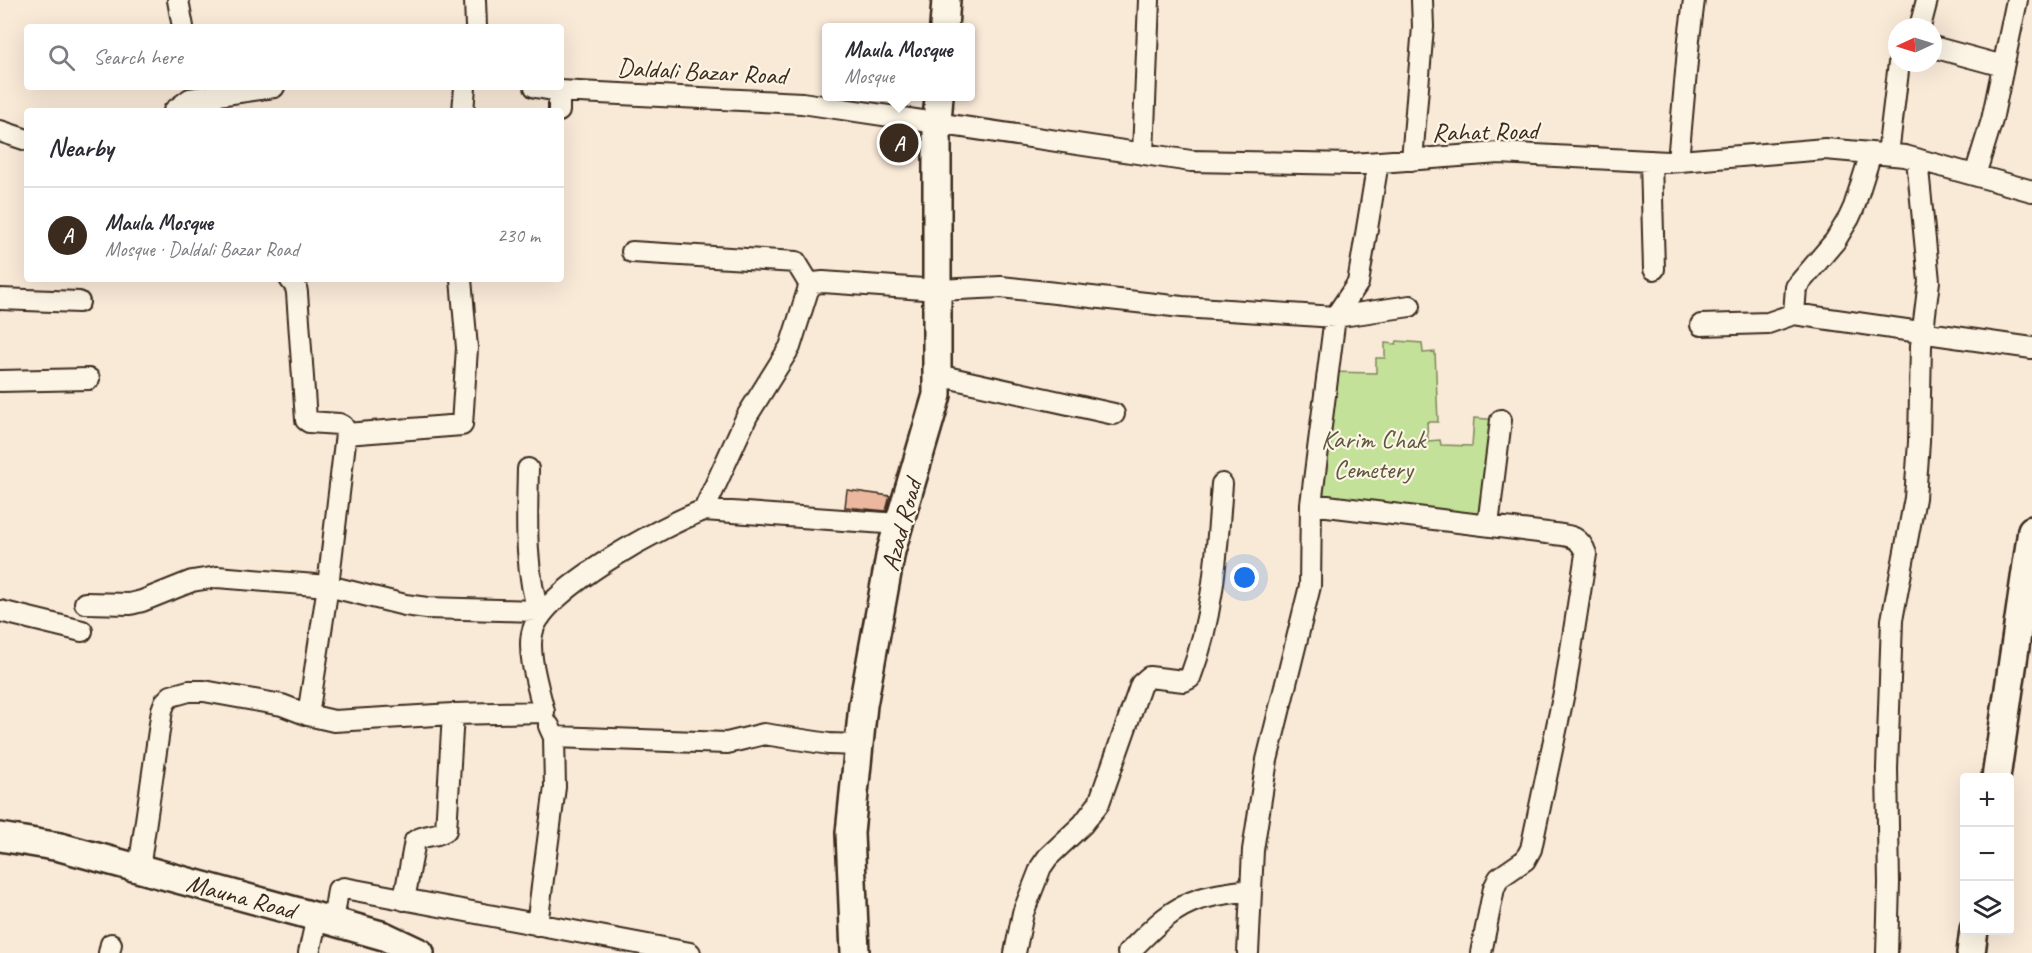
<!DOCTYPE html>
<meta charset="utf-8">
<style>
:root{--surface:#fff;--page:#f7f7f7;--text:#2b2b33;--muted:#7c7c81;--line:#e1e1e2;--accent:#3b2a1e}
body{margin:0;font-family:Caveat,sans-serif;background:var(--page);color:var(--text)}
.controls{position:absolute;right:18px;bottom:18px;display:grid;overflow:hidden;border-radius:6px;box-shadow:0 6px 24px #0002}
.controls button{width:54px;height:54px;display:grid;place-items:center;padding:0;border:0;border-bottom:2px solid var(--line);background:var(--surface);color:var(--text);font:30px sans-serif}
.compass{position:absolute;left:1888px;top:18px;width:54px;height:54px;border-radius:50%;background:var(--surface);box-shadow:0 6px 24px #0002;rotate:266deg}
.you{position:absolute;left:1245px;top:578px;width:21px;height:21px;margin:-15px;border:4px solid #fff;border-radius:50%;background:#1a73e8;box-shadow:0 0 0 9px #1a73e833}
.badge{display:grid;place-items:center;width:39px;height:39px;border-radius:50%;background:var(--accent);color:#fff;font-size:20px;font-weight:700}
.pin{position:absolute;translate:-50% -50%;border:3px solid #fff;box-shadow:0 2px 6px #0006}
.popup{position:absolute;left:822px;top:23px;width:153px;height:78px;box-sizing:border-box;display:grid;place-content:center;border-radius:6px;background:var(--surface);filter:drop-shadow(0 2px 4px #0005);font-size:20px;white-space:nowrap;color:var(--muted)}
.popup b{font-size:22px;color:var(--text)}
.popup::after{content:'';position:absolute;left:50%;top:100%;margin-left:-12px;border:12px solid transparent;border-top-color:var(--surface)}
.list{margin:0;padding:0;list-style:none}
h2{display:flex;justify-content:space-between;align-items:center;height:78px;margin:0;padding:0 24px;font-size:26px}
h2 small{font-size:20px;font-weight:400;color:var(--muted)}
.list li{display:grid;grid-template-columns:39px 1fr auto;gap:18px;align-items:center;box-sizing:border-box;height:96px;padding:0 24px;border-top:2px solid var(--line)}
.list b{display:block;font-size:22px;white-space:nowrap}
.list p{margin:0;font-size:20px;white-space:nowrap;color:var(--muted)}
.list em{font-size:20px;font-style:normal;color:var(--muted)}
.icon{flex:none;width:33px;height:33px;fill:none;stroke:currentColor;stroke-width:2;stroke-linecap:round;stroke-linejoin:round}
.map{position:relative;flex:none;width:2032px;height:953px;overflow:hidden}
.search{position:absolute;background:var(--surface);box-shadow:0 6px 24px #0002;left:24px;top:24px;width:540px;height:66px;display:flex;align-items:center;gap:15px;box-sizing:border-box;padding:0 21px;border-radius:6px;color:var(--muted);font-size:22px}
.panel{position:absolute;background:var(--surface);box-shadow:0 6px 24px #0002;left:24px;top:108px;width:540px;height:174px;border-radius:6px}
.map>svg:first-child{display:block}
.green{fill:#c3e199;stroke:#7f865c;stroke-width:1.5}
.building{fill:#ecb79f;stroke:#3b2a1e;stroke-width:1.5}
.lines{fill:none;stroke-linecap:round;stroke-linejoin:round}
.street-casing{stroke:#3b2a1e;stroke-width:24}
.secondary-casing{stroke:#3b2a1e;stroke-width:32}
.street{stroke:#fcf5e5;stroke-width:20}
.secondary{stroke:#fcf5e5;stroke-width:27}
.labels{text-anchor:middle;stroke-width:4.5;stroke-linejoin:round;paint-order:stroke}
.street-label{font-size:26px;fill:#3b2a1e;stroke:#fcf5e5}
.park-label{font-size:26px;fill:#5d583d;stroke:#fcf5e5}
</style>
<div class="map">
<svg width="2032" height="953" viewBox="0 0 2032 953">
<rect width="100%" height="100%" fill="#f9e9d7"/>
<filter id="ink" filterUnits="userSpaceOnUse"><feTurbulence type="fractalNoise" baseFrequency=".0167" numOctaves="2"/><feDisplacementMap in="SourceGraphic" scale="12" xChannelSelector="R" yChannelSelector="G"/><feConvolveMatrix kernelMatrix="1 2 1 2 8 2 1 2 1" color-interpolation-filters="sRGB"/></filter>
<g filter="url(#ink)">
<path class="green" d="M1397,341L1422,343L1423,353L1435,352L1438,422H1427L1428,441L1440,440L1441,445L1472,446L1474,418L1501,420L1488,525L1311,504L1328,372L1376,373V358H1385V343L1396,344Z"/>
<path class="building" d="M847,490L890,496L886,511L845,507Z"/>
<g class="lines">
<defs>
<path id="street" d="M178,0L183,27
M475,0L476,27
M1920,27L1927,0
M1933,47L2003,66
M535,87L559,91L802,103L1191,161L1353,164L1499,153L1668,162L1825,149L1905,156L2032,191
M174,111L190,99L274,87
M463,111L465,87
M559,111V91
M0,131L27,140
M1143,154L1149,0
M1888,154L1899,63
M1412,160L1423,27L1422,0
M1651,161L1654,269
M1678,161L1689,39L1694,0
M1975,175L1992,120L2017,0
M632,252L796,262L810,285
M290,279L296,287L297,293L306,420L309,422L339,424L343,426L346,434L328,586L308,715
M0,299L79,302
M1794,314L1796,287L1835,241L1849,218L1854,207L1871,153
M1701,325L1768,323L1794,314L2032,348
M937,375L1114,414
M0,381L89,379
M346,434L462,425L467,348L461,279
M528,469C527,519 524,569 540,617
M1311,504L1547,533C1566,536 1579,533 1586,554L1565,688L1531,849L1525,860L1499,878L1494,888L1481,953
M704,510L747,416L790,347L808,290L814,283L823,282L938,290L1001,287L1182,307L1335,317L1410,306
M1488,525L1501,420
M85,603L130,604L142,601L192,581L217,577L328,586L405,605L427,608L538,611
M0,611L82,631
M554,737L727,743L764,734L829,744L859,745
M139,869L162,710L165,702L171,696L189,691H204L282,705L308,715L334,721L453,714L544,712C539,690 526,651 533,630C546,588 664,525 704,510L899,524
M404,900L415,841C424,834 437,837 446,830L453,714
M333,922L338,890L344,888L690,953
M537,925L555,787L554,737L549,726
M109,953L111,944
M309,953L317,917
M1015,953L1023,913L1041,867L1048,857L1083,824L1099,803L1141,684L1149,677L1184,681L1190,678C1214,616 1217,549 1222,484
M1128,953C1149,932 1170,908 1200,899C1216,894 1234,892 1251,890
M1248,953L1253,850L1267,760L1310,586L1311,504L1335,317L1358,283L1378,162
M1887,953L1889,883L1887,769L1892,620L1915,498L1919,442L1921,346L1929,281L1917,159"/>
<path id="secondary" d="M944,27L946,0
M1996,778L2032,530
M0,837L60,847L317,917L384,936L420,953
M855,953L850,833L863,705L891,551L937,395V122L939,96
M1971,953L1974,930"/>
</defs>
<use href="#street" class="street-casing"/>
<use href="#secondary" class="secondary-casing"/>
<use href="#street" class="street"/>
<use href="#secondary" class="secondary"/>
</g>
</g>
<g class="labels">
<g class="street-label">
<text transform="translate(702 71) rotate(3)" y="9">Daldali Bazar Road</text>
<text transform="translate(1485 131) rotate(-1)" y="9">Rahat Road</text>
<text transform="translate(901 525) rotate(-75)" y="9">Azad Road</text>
<text transform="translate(241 896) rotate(15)" y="9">Mauna Road</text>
</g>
<g class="park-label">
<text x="1373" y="448">Karim Chak<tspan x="1373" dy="30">Cemetery</tspan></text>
</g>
</g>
</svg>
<div class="controls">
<button>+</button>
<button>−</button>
<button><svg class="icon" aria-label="layers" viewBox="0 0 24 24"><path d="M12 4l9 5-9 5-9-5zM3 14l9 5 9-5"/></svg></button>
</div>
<svg class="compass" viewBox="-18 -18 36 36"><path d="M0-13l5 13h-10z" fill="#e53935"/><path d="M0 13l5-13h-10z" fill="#7c7c81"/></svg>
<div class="you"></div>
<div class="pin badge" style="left:899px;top:143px">A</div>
<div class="popup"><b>Maula Mosque</b>Mosque</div>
<div class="search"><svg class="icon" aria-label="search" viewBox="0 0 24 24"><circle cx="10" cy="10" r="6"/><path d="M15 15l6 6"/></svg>Search here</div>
<section class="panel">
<h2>Nearby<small></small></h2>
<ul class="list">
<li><span class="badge">A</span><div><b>Maula Mosque</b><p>Mosque · Daldali Bazar Road</p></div><em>230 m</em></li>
</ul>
</section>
</div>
